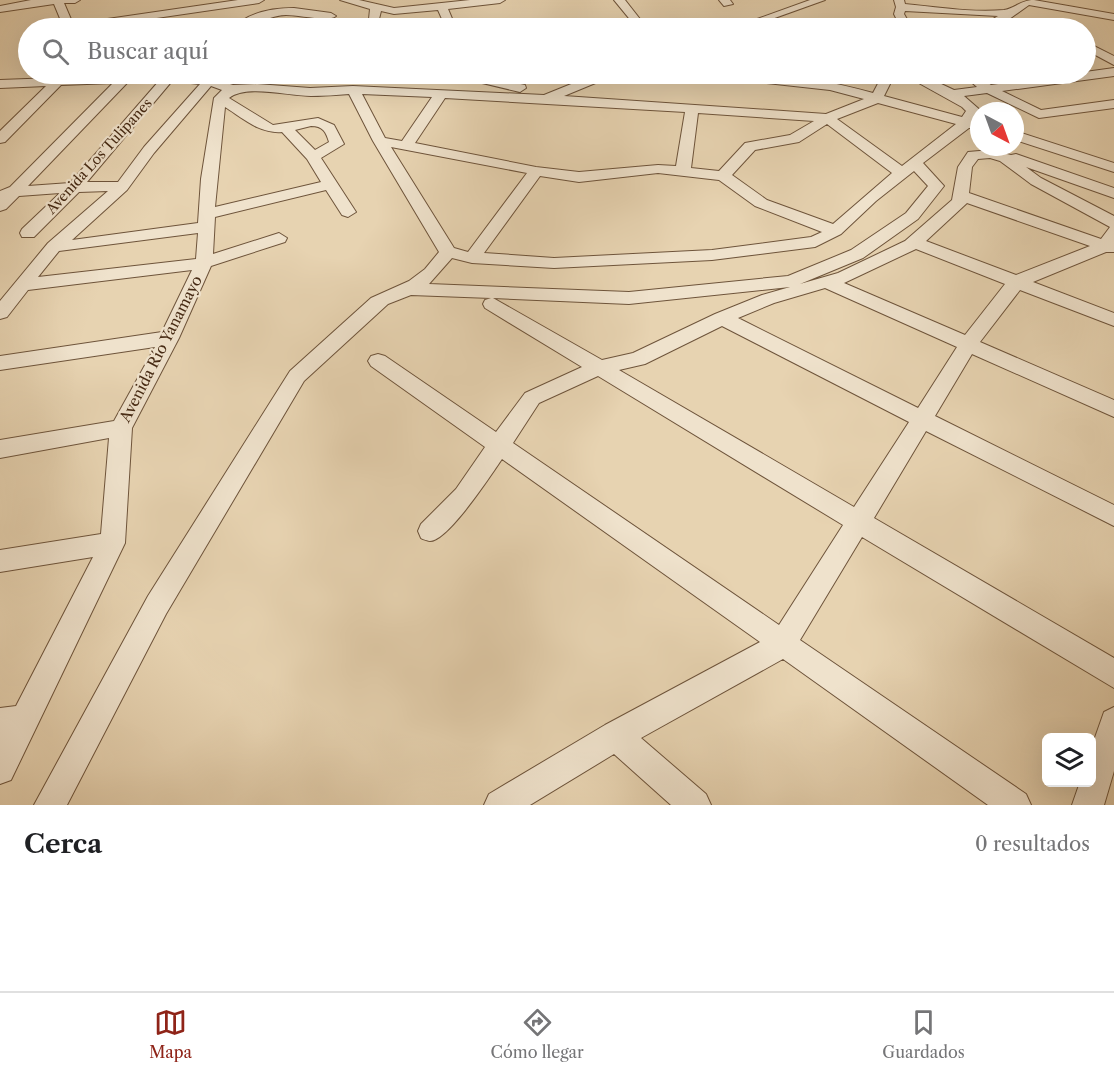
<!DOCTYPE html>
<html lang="es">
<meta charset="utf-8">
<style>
:root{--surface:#fff;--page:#f2f2f2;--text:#202124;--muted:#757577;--line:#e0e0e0;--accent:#8f2418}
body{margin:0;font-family:"Libre Caslon Text",serif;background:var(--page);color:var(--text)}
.controls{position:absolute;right:18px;bottom:18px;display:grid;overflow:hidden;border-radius:9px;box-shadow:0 6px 24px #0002}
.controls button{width:54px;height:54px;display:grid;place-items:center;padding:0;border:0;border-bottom:2px solid var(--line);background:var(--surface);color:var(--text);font:30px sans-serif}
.compass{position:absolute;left:970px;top:102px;width:54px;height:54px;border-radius:50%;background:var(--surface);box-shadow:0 6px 24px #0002;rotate:139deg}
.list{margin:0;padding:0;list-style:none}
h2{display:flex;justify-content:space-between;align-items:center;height:78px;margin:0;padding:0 24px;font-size:26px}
h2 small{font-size:20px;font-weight:400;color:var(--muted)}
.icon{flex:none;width:33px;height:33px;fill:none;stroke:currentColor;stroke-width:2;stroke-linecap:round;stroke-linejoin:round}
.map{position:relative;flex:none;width:1114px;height:805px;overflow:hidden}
.search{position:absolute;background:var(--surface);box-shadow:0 6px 24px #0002;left:18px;right:18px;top:18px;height:66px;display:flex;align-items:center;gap:15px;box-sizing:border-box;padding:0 21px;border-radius:33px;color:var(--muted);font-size:22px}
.sheet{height:186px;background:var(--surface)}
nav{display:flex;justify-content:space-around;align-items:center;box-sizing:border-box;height:84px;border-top:2px solid var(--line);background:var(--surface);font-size:16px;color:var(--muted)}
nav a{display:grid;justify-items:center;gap:3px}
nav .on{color:var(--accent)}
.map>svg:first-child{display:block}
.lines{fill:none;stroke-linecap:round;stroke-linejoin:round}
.minor-casing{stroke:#6e543b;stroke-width:2}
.minor{fill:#efe2cc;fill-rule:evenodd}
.labels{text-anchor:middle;stroke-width:4.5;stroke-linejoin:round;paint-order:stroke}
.far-street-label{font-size:14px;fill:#462a14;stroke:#efe2cc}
.street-label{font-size:15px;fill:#462a14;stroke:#efe2cc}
</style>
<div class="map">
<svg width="1114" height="805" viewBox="0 0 1114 805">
<rect width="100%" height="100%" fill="#e7d3b1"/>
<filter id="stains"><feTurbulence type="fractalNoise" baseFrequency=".00333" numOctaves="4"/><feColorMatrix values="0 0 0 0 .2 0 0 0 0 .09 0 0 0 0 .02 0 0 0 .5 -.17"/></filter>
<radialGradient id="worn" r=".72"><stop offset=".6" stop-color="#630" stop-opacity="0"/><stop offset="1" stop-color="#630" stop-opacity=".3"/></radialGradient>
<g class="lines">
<defs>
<path id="minor" d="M31,0H80L75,3H64L73,24L238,0H264L259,3L88,28H64L54,4L0,12V6Z
M340,0H359L394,8L470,0H505L500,3L448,9L456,28H446L438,10L394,14L381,11L379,19L384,28H373L369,19L370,9Z
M614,0H625L647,28H637Z
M719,0H730L733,4L724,6Z
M810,0H825L747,28H732Z
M894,0H904L905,4C937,7 972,13 1004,10C1015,8 1021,0 1034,0L1114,14V20L1029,5L998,27L978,28L998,16L905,11L904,14L912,28H901L894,14L896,7Z
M294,8L331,13L336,16C329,22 298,15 286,15C266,15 251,30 233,28C249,12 273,8 294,8Z
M1086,42L1114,56V65L1086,50Z
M1114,68V76L1002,91L1041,110L1114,100V108L1039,118L987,93L964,96L980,110L974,121L979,122V128H969L923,163L944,186L918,219L863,258L800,284L838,273L905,241L952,200L958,167L968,152L991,150L1011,155L1016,154L1114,188V198L1026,167L1041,178L1114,216V252H1106L1033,282L1114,313V326L1020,290L980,342L1114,400V417L972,354L935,416L1114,505V526L926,431L874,518L1114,658V688L862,537L800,640L1026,794L1031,805H988L783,659L641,738L706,794L711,805H671L614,754L530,805H484L489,794L605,725L760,642L502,459C491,475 448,541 430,541C429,541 422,539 421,538L418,531L421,524L456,489L485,447L371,366L368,361L371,356L378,354L385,356L496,432L525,393L582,367L485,308L483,304L485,300L491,298L411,295L388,304L304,381L166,614L67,805H34L148,596L290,371L371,298L409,281L425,269L439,252L373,141L349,94C336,95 324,96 311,96C289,96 246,84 229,98L273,125L318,118L334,125L344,144L321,158L356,212L348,217L342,215L326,190L215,217L213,254L279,233L287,238L285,242L211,266L179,338L132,428L125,543L11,780L0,784V708L16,706L93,557L0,572V550L101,534L109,438L0,458V440L114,421L155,347L0,370V356L162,332L192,270L28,290L7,317L0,319V301L48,243L108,191L79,192L34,237H22L20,233L22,229L60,193L19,196L6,209L0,211V191L10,187L113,83L61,85L5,142L0,143V131L46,86L0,88V80L54,78L58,74H67L68,77L171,74L208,77L233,85L257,84L310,88L353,86L544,95L596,74H612L610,77L564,96L826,114L864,99L830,90L720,78L714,74C763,68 825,80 873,93L883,74H895L884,96L962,117L966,111L962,107L908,77L906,74H920L954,90L977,87L962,74H975L991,85ZM159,81L70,183L28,186L128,82ZM172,81L200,84L144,147L118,182H87ZM211,86L222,90L214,98L201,179L198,223L72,240L127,190L154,153ZM362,94L432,97L402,141L385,138ZM445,98L685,112L676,166L658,165L579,172L536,167L415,143ZM878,103L956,124L902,166L837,119ZM225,107C244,119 260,134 282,132L307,159L321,182L215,207ZM698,113L814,121L790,135L745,143L719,171L691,168ZM827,124L892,173L833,224L767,200L732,175L755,150L799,142ZM311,126C323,126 326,132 329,142L315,150L295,130ZM391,147L527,173L468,252L454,248ZM990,158L1000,161L1031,184L1110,227L1101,239L969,193L972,167L978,159ZM914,171L928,186L906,213L851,250L788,276L629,292L429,284L452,258L472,263L554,268L712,260L815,247L841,234L876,201ZM658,173L719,180L755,206L822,232L811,237L712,250L554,258L484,253L540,176L579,182ZM967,203L1090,246L1016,275L926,241ZM198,233L196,259L38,277L59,251ZM916,249L1005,284L965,335L844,283ZM790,287L762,295L715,314L633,353L602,360L493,298L629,304ZM825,288L957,347L918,408L738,318L774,303ZM722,326L909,422L854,507L619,370L645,364ZM598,376L843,525L779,625L513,443L539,403Z
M455,74H475L525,85L526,88L520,92L457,77Z
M1015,131L1114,163V172L1015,140Z
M1114,707V771L1104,805H1072L1080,782H1092V746L1104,712Z"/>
</defs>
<use href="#minor" class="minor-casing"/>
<use href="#minor" class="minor"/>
</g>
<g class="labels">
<g class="far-street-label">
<text transform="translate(99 156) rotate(-48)" y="5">Avenida Los Tulipanes</text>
</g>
<g class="street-label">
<text transform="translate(161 349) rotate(-63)" y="5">Avenida Río Yanamayo</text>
</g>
</g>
<rect width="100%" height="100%" filter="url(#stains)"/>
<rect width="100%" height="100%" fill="url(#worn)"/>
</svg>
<div class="controls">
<button><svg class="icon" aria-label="layers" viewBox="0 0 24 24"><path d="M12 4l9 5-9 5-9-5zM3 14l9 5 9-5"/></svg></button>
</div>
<svg class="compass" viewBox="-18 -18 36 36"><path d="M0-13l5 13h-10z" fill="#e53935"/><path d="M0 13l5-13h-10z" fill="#757577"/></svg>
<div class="search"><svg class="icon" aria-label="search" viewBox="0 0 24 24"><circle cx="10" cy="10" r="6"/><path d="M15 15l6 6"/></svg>Buscar aquí</div>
</div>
<section class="sheet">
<h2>Cerca<small>0 resultados</small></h2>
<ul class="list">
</ul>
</section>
<nav>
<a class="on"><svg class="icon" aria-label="map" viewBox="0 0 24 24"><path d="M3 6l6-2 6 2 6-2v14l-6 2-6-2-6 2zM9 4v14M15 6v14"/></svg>Mapa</a>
<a><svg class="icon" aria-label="directions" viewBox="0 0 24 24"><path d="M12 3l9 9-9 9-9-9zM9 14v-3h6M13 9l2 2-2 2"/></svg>Cómo llegar</a>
<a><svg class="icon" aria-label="saved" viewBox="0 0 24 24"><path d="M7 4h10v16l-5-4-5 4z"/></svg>Guardados</a>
</nav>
